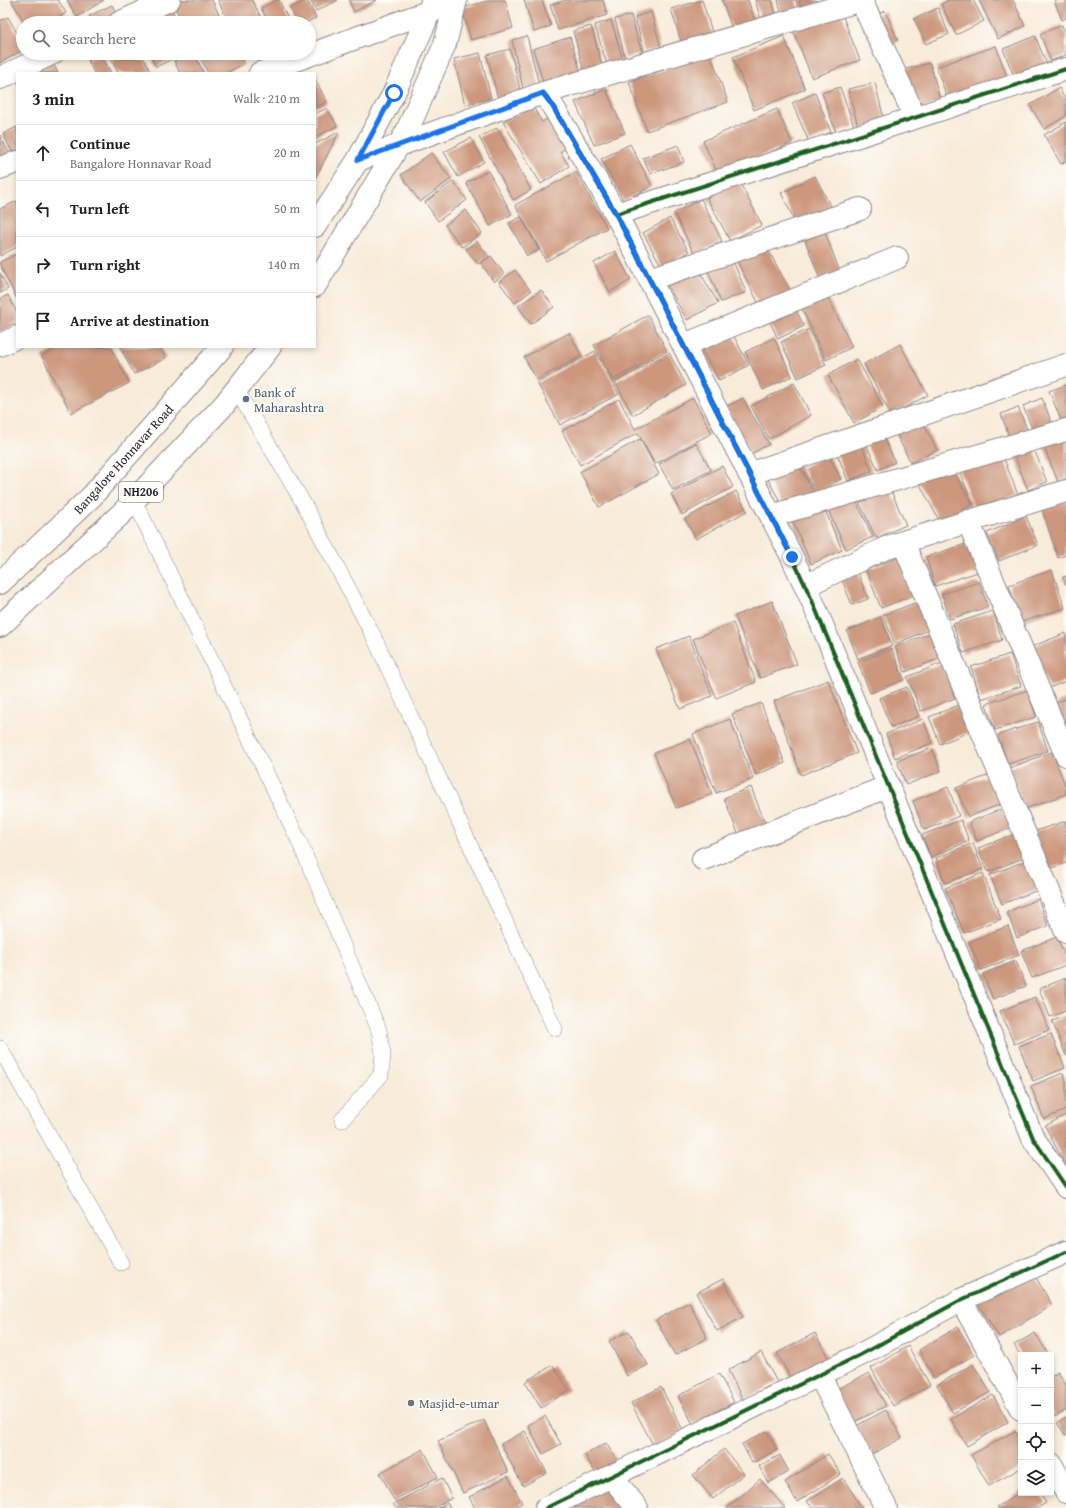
<!DOCTYPE html>
<meta charset="utf-8">
<style>
:root{--surface:#fff;--page:#f2f2f2;--text:#202124;--muted:#757577;--line:#e0e0e0}
body{margin:0;font-family:"Gentium Book Plus",serif;background:var(--page);color:var(--text)}
.controls{position:absolute;right:12px;bottom:12px;display:grid;overflow:hidden;border-radius:0px;box-shadow:0 2px 6px #0003}
.controls button{width:36px;height:36px;display:grid;place-items:center;padding:0;border:0;border-bottom:1px solid var(--line);background:var(--surface);color:var(--text);font:20px sans-serif}
.stop{position:absolute;width:12px;height:12px;margin:-9px;border:3px solid #1a73e8;border-radius:50%;background:#fff}
.stop.end{background:#1a73e8;border-color:#fff;box-shadow:0 1px 4px #0008}
.list{margin:0;padding:0;list-style:none}
h2{display:flex;justify-content:space-between;align-items:center;height:52px;margin:0;padding:0 16px;font-size:17px}
h2 small{font-size:13px;font-weight:400;color:var(--muted)}
.list li{display:grid;grid-template-columns:26px 1fr auto;gap:12px;align-items:center;box-sizing:border-box;height:56px;padding:0 16px;border-top:1px solid var(--line)}
.list b{display:block;font-size:15px;white-space:nowrap}
.list p{margin:0;font-size:13px;white-space:nowrap;color:var(--muted)}
.list em{font-size:13px;font-style:normal;color:var(--muted)}
.icon{flex:none;width:22px;height:22px;fill:none;stroke:currentColor;stroke-width:2;stroke-linecap:round;stroke-linejoin:round}
.map{position:relative;flex:none;width:1066px;height:1508px;overflow:hidden}
.search{position:absolute;background:var(--surface);box-shadow:0 2px 6px #0003;left:16px;top:16px;width:300px;height:44px;display:flex;align-items:center;gap:10px;box-sizing:border-box;padding:0 14px;border-radius:22px;color:var(--muted);font-size:15px}
.panel{position:absolute;background:var(--surface);box-shadow:0 2px 6px #0003;left:16px;top:72px;width:300px;height:276px;border-radius:0px}
.map>svg:first-child{display:block}
.building{fill:#cc977d}
.lines{fill:none;stroke-linecap:round;stroke-linejoin:round}
.service-casing{stroke:#8d868a;stroke-width:16}
.minor-casing{stroke:#8d868a;stroke-width:24}
.primary-casing{stroke:#8d868a;stroke-width:24}
.service{stroke:#fff;stroke-width:15}
.minor{stroke:#fff;stroke-width:22}
.primary{stroke:#fff;stroke-width:22}
.cycleway-casing{stroke:#fdfcf7;stroke-width:6}
.cycleway{stroke:#1b5e20;stroke-width:4}
.route{stroke:#1a73e8;stroke-width:5}
.service-dot{fill:#5c6f8a;stroke:#fdfcf7;stroke-width:1.5}
.worship-dot{fill:#6b7280;stroke:#fdfcf7;stroke-width:1.5}
.labels{text-anchor:middle;stroke-width:3.5;stroke-linejoin:round;paint-order:stroke}
.shield{fill:#fdfcf7;stroke:#646373;stroke-width:1}
.shield-label{font-size:12px;font-weight:bold;fill:#22223b}
.service-label{font-size:13px;fill:#4e5e75;stroke:#fdfcf7;text-anchor:start}
.street-label{font-size:13px;fill:#22223b;stroke:#fdfcf7}
.worship-label{font-size:13px;fill:#5b616d;stroke:#fdfcf7;text-anchor:start}
</style>
<div class="map">
<svg width="1066" height="1508" viewBox="0 0 1066 1508">
<rect width="100%" height="100%" fill="#fdfcf7"/>
<filter id="ink" filterUnits="userSpaceOnUse"><feTurbulence type="fractalNoise" baseFrequency=".025" numOctaves="2"/><feDisplacementMap in="SourceGraphic" scale="8" xChannelSelector="R" yChannelSelector="G"/><feConvolveMatrix kernelMatrix="1 2 1 2 8 2 1 2 1" color-interpolation-filters="sRGB"/></filter>
<filter id="wash" filterUnits="userSpaceOnUse"><feTurbulence type="fractalNoise" baseFrequency=".012" numOctaves="4" result="noise"/><feDisplacementMap in="SourceGraphic" scale="16" xChannelSelector="R" yChannelSelector="G"/><feGaussianBlur stdDeviation="0.9" result="paint"/><feColorMatrix in="noise" values="0 0 0 0 0 0 0 0 0 0 0 0 0 0 0 0 0 1.4 0 .05"/><feComposite in="paint" operator="in"/></filter>
<g filter="url(#wash)">
<rect width="100%" height="100%" fill="#f8ebd9"/>
<g id="blocks">
<path class="building" d="M11,0H58L66,13L48,23H25Z
M67,0H104L77,17Z
M150,0H167L178,22L162,23Z
M181,0H212L223,23H183L173,4Z
M218,0H252L264,23H229Z
M277,0H279L290,23H269L261,8Z
M307,0L316,18L305,23H297L290,8Z
M310,0H338L316,11Z
M349,0H377L354,12Z
M491,0H505L513,28L471,40L462,8Z
M524,0H542L551,26L534,32Z
M566,0H603L607,15L558,30L550,5Z
M702,0L715,41L684,51L671,9Z
M722,0H748L755,21L732,29Z
M755,0H772L776,15L761,20Z
M778,0H796L798,8L781,12Z
M799,0H816L818,7L802,11Z
M949,0H973L984,21L956,35L941,4Z
M979,0H1013L1025,26L998,39Z
M1054,0H1066V18L1062,20Z
M112,5L121,23H93L89,16Z
M938,8L949,34L926,44L914,19Z
M885,11L898,40L879,49L866,19Z
M651,12L661,48L644,52L635,17Z
M841,12L860,60L812,78L793,30Z
M631,15L642,53L625,58L615,19Z
M8,17L23,44V50L0,63V21Z
M611,20L623,60L607,65L595,25Z
M1062,25L1066,35V55L1051,61L1040,34Z
M591,26L603,69L585,75L573,31Z
M527,36L539,85L523,89L512,40Z
M784,36L805,89L754,110L733,57Z
M1035,36L1048,67L1016,81L1003,49Z
M570,37L581,73L544,85L533,49Z
M996,46L1009,82L949,103L936,67Z
M510,49L521,93L498,99L487,55Z
M123,53H141L151,73H118L111,59Z
M149,53H169L172,59L156,67Z
M189,53H194L204,73H180L174,61Z
M198,53H238L244,64L226,73H208Z
M480,53L491,98L465,105L454,59Z
M710,53L728,102L647,131L629,82Z
M101,54L111,73H94L88,60Z
M49,55L58,73H20Z
M930,63L941,103L910,112L898,71Z
M315,79L327,102L315,108Z
M875,83L885,123L859,130L848,89Z
M840,87L854,126L836,132L822,93Z
M1059,88L1066,101V116L1044,129L1030,105Z
M606,89L625,133L594,145L575,102Z
M815,93L831,132L809,142L792,103Z
M532,105L542,122L556,113L574,143L560,152L569,166L541,184L503,122Z
M327,108L337,126L315,137V114Z
M777,109L792,143L718,174L703,141Z
M1066,122V161L1061,164L1044,135Z
M17,127V162L3,134Z
M497,128L531,190L513,200L479,137Z
M339,132L315,179V144Z
M0,135L12,159L0,166Z
M471,138L484,162L458,177L444,152Z
M630,144L652,186L624,201L601,159Z
M678,145L684,162L650,174L643,158Z
M431,153L451,179L420,202L401,175Z
M488,171L512,214L490,226L466,183Z
M576,172L607,228L546,261L515,205Z
M815,176L834,213L800,231L781,193Z
M453,181L467,200L438,221L425,202Z
M739,181L762,225L730,241L707,198Z
M701,199L722,241L695,255L674,213Z
M17,201V247L0,256V209Z
M466,210L482,233L462,247L445,225Z
M521,217L539,250L527,256L509,223Z
M670,218L689,252L662,267L643,233Z
M825,232L840,272L820,279L805,240Z
M477,241L489,257L478,264L466,249Z
M765,244L791,292L761,308L736,259Z
M615,251L631,280L610,292L594,263Z
M17,254V299L0,265V262Z
M491,256L504,274L494,282L481,263Z
M733,261L746,292L721,302L708,271Z
M698,269L718,303L687,320L666,283Z
M515,270L531,291L515,303L499,282Z
M0,273L8,289L0,293Z
M541,290L554,307L531,324L518,306Z
M8,295L17,313V322L0,330V299Z
M828,297L852,347L826,360L802,309Z
M796,310L804,326L778,339L770,322Z
M648,315L667,351L613,380L594,345Z
M729,327L749,365L719,381L698,344Z
M809,329L826,365L798,378L781,342Z
M569,333L582,356L537,380L524,357Z
M774,338L792,376L763,390L745,352Z
M900,344L928,395L891,415L864,364Z
M59,347H111L129,383L71,413L42,356Z
M120,347H160L166,358L134,374Z
M595,351L619,394L560,425L537,383Z
M669,353L686,385L633,415L615,382Z
M857,359L883,407L854,423L828,375Z
M794,383L811,415L769,439L751,406Z
M1066,385V421L1062,422L1049,391Z
M693,398L712,433L655,464L638,433L580,465L562,431L619,399L635,429Z
M743,398L769,444L751,454L726,407Z
M1042,398L1053,426L1034,433L1023,406Z
M1018,407L1032,442L1014,449L1001,414Z
M917,411L937,450L911,463L891,424Z
M879,427L895,462L878,470L862,435Z
M855,430L872,471L848,481L831,439Z
M1066,432V479L1058,482L1042,442Z
M640,439L659,474L599,507L580,472Z
M696,443L711,470L673,490L659,464Z
M999,446L1018,495L976,512L956,463Z
M1034,449L1047,482L1028,490L1015,457Z
M828,454L841,479L816,493L802,468Z
M793,456L813,491L783,507L764,472Z
M948,462L972,504L940,522L917,479Z
M722,466L733,487L682,515L671,494Z
M885,477L906,525L876,538L854,491Z
M736,491L747,511L696,539L685,519Z
M854,496L873,537L846,549L827,508Z
M821,501L842,550L811,564L790,515Z
M1066,501V555L1058,558L1042,509Z
M1026,516L1038,545L999,561L987,533Z
M969,543L978,572L935,586L926,557Z
M901,556L916,594L881,608L866,570Z
M856,568L868,599L852,605L840,575Z
M1052,570L1065,608L1021,622L1009,585Z
M1066,576V585L1063,577Z
M979,582L988,607L950,619L942,594Z
M772,601L797,664L760,678L735,616Z
M920,601L931,629L895,644L883,615Z
M993,611L1002,640L963,653L953,624Z
M881,617L892,646L858,659L847,631Z
M733,623L756,682L716,698L693,639Z
M933,632L943,657L905,672L895,647Z
M1066,633V681L1049,688L1031,647Z
M689,636L712,696L680,709L656,649Z
M892,649L904,680L870,693L858,662Z
M1010,654L1021,686L981,699L971,667Z
M942,663L955,698L921,711L907,677Z
M828,680L857,753L801,775L774,701Z
M907,687L919,716L891,727L879,698Z
M1027,690L1036,717L995,730L986,704Z
M1066,699V726L1057,702Z
M761,703L785,763L756,775L732,714Z
M959,705L969,732L940,744L929,717Z
M730,719L753,779L716,793L693,734Z
M923,719L932,743L895,758L886,734Z
M1038,722L1048,751L1008,764L998,735Z
M690,739L712,794L676,808L654,753Z
M932,748L941,771L906,785L897,761Z
M1052,752L1066,787V794L1025,809L1009,768Z
M989,775L1001,804L968,817L956,788Z
M751,787L768,830L741,841L724,798Z
M948,787L959,816L924,830L913,801Z
M1004,808L1012,827L977,841L969,822Z
M961,820L969,841L931,857L922,835Z
M1066,821V863L1047,870L1035,831Z
M1014,834L1023,858L988,872L978,848Z
M973,843L983,869L945,883L936,858Z
M1027,860L1038,890L1002,904L990,875Z
M983,873L1001,919L964,933L945,888Z
M1038,899L1048,926L1017,938L1007,912Z
M1008,926L1019,955L981,970L969,942Z
M1057,937L1066,959V965L1032,978L1021,951Z
M1016,961L1026,986L993,999L983,974Z
M1066,978V1011L1050,1017L1039,989Z
M1035,997L1049,1030L1014,1044L1000,1011Z
M1066,1016V1056L1052,1021Z
M1051,1034L1065,1068L1033,1081L1019,1046Z
M1063,1073L1066,1080V1110L1044,1119L1031,1086Z
M1066,1115V1166L1045,1126Z
M1031,1269L1052,1305L999,1337L977,1302Z
M723,1279L743,1317L717,1331L696,1293Z
M689,1302L707,1338L675,1355L656,1320Z
M958,1327L974,1355L934,1378L919,1350Z
M629,1331L648,1365L627,1376L609,1341Z
M815,1333L829,1359L791,1379L777,1353Z
M1035,1333L1049,1355H1020L1014,1345Z
M908,1346L930,1385L893,1406L871,1368Z
M761,1352L777,1382L743,1400L728,1370Z
M973,1364L990,1392L953,1413L937,1385Z
M553,1365L569,1390L541,1408L525,1382Z
M1058,1372L1066,1385V1410L1055,1417L1051,1411V1377Z
M869,1373L886,1406L852,1423L835,1390Z
M719,1374L734,1402L693,1424L678,1396Z
M661,1387L684,1432L654,1447L631,1403Z
M993,1395L1008,1422L967,1446L951,1419Z
M886,1410L902,1438L872,1454L856,1426Z
M545,1416L561,1444L543,1454L528,1425Z
M1066,1417V1436L1057,1423Z
M484,1420L508,1472L463,1493L438,1441Z
M525,1431L547,1473L523,1486L501,1444Z
M767,1431L777,1450L752,1463L742,1444Z
M1015,1431L1021,1441V1468L989,1486L971,1455Z
M606,1443L620,1465L599,1479L585,1455Z
M423,1449L438,1477L394,1500L380,1473Z
M724,1449L744,1474L713,1499L693,1475Z
M828,1454L841,1474L797,1502L785,1482Z
M780,1455L789,1472L768,1483L759,1466Z
M508,1476L522,1503L513,1508H475L469,1497Z
M442,1478L452,1498L433,1508H396L393,1504Z
M843,1478L862,1508H812L807,1501Z
M760,1479L785,1508H727Z
M606,1484L624,1508H574Z
M1021,1492L1040,1493L1046,1503L1038,1508H998L997,1507Z
M447,1503L450,1508H438Z"/>
</g>
</g>
<g filter="url(#ink)">
<use href="#blocks" fill-opacity="0" stroke="#8d868a" stroke-width="1"/>
<g class="lines">
<defs>
<path id="service" d="M236,389L305,506L373,635L555,1029
M134,500L299,841L379,1030L383,1054L381,1075L342,1120
M0,1048L121,1263"/>
<path id="minor" d="M861,0L915,117
M119,23L169,0
M260,73L430,11L444,8
M0,78L53,53
M543,93L552,105L616,214L792,557L811,598L1033,1138L1066,1187
M358,160L543,93L862,0
M0,168L17,162
M616,214L1066,69
M650,279L860,209
M0,345L17,337
M684,345L897,258
M749,474L1066,365
M771,516L1066,430
M968,521L1066,755
M903,542L1066,932
M805,586L890,546L1066,491
M703,859L889,786
M961,1300L1021,1409
M819,1374L886,1508
M1051,1464L1066,1492
M611,1476L637,1508
M546,1508L860,1355L961,1300L1066,1252"/>
<path id="primary" d="M315,226L358,160L394,93L430,11L432,0
M315,286L407,131L445,44L456,0
M0,583L91,497L222,347
M0,626L122,513L224,405L270,347"/>
</defs>
<use href="#service" class="service-casing"/>
<use href="#minor" class="minor-casing"/>
<use href="#primary" class="primary-casing"/>
<use href="#service" class="service"/>
<use href="#minor" class="minor"/>
<use href="#primary" class="primary"/>
<defs>
<path id="cycleway" d="M543,93L552,105L616,214L792,557L811,598L1033,1138L1066,1187
M616,214L1066,69
M546,1508L860,1355L961,1300L1066,1252"/>
</defs>
<use href="#cycleway" class="cycleway-casing"/>
<use href="#cycleway" class="cycleway"/>
</g>
</g>
<g class="lines" filter="url(#ink)">
<path class="route" d="M394,93L358,160L543,93L552,105L616,214L792,557"/>
</g>
<circle class="service-dot" cx="246" cy="399" r="4"/>
<circle class="worship-dot" cx="411" cy="1403" r="4"/>
<g class="labels">
<rect class="shield" x="119" y="482" width="44" height="20" rx="3"/>
<g class="shield-label">
<text x="141" y="496">NH206</text>
</g>
<g class="service-label">
<text x="254" y="397">Bank of<tspan x="254" dy="15">Maharashtra</tspan></text>
</g>
<g class="street-label">
<text transform="translate(123 459) rotate(-48)" y="5">Bangalore Honnavar Road</text>
</g>
<g class="worship-label">
<text x="419" y="1408">Masjid-e-umar</text>
</g>
</g>
</svg>
<div class="controls">
<button>+</button>
<button>−</button>
<button><svg class="icon" aria-label="locate" viewBox="0 0 24 24"><circle cx="12" cy="12" r="6"/><path d="M12 2v4M12 18v4M2 12h4M18 12h4"/></svg></button>
<button><svg class="icon" aria-label="layers" viewBox="0 0 24 24"><path d="M12 4l9 5-9 5-9-5zM3 14l9 5 9-5"/></svg></button>
</div>
<div class="stop" style="left:394px;top:93px"></div>
<div class="stop end" style="left:792px;top:557px"></div>
<div class="search"><svg class="icon" aria-label="search" viewBox="0 0 24 24"><circle cx="10" cy="10" r="6"/><path d="M15 15l6 6"/></svg>Search here</div>
<section class="panel">
<h2>3 min<small>Walk · 210 m</small></h2>
<ul class="list">
<li><svg class="icon" aria-label="ahead" viewBox="0 0 24 24"><path d="M12 20V5M6 11l6-6 6 6"/></svg><div><b>Continue</b><p>Bangalore Honnavar Road</p></div><em>20 m</em></li>
<li><svg class="icon" aria-label="left" viewBox="0 0 24 24"><path d="M17 20v-9H6M10 6l-5 5 5 5"/></svg><div><b>Turn left</b></div><em>50 m</em></li>
<li><svg class="icon" aria-label="right" viewBox="0 0 24 24"><path d="M7 20v-9h11M14 6l5 5-5 5"/></svg><div><b>Turn right</b></div><em>140 m</em></li>
<li><svg class="icon" aria-label="arrive" viewBox="0 0 24 24"><path d="M6 21V4h12l-3 4 3 4H6"/></svg><div><b>Arrive at destination</b></div></li>
</ul>
</section>
</div>
